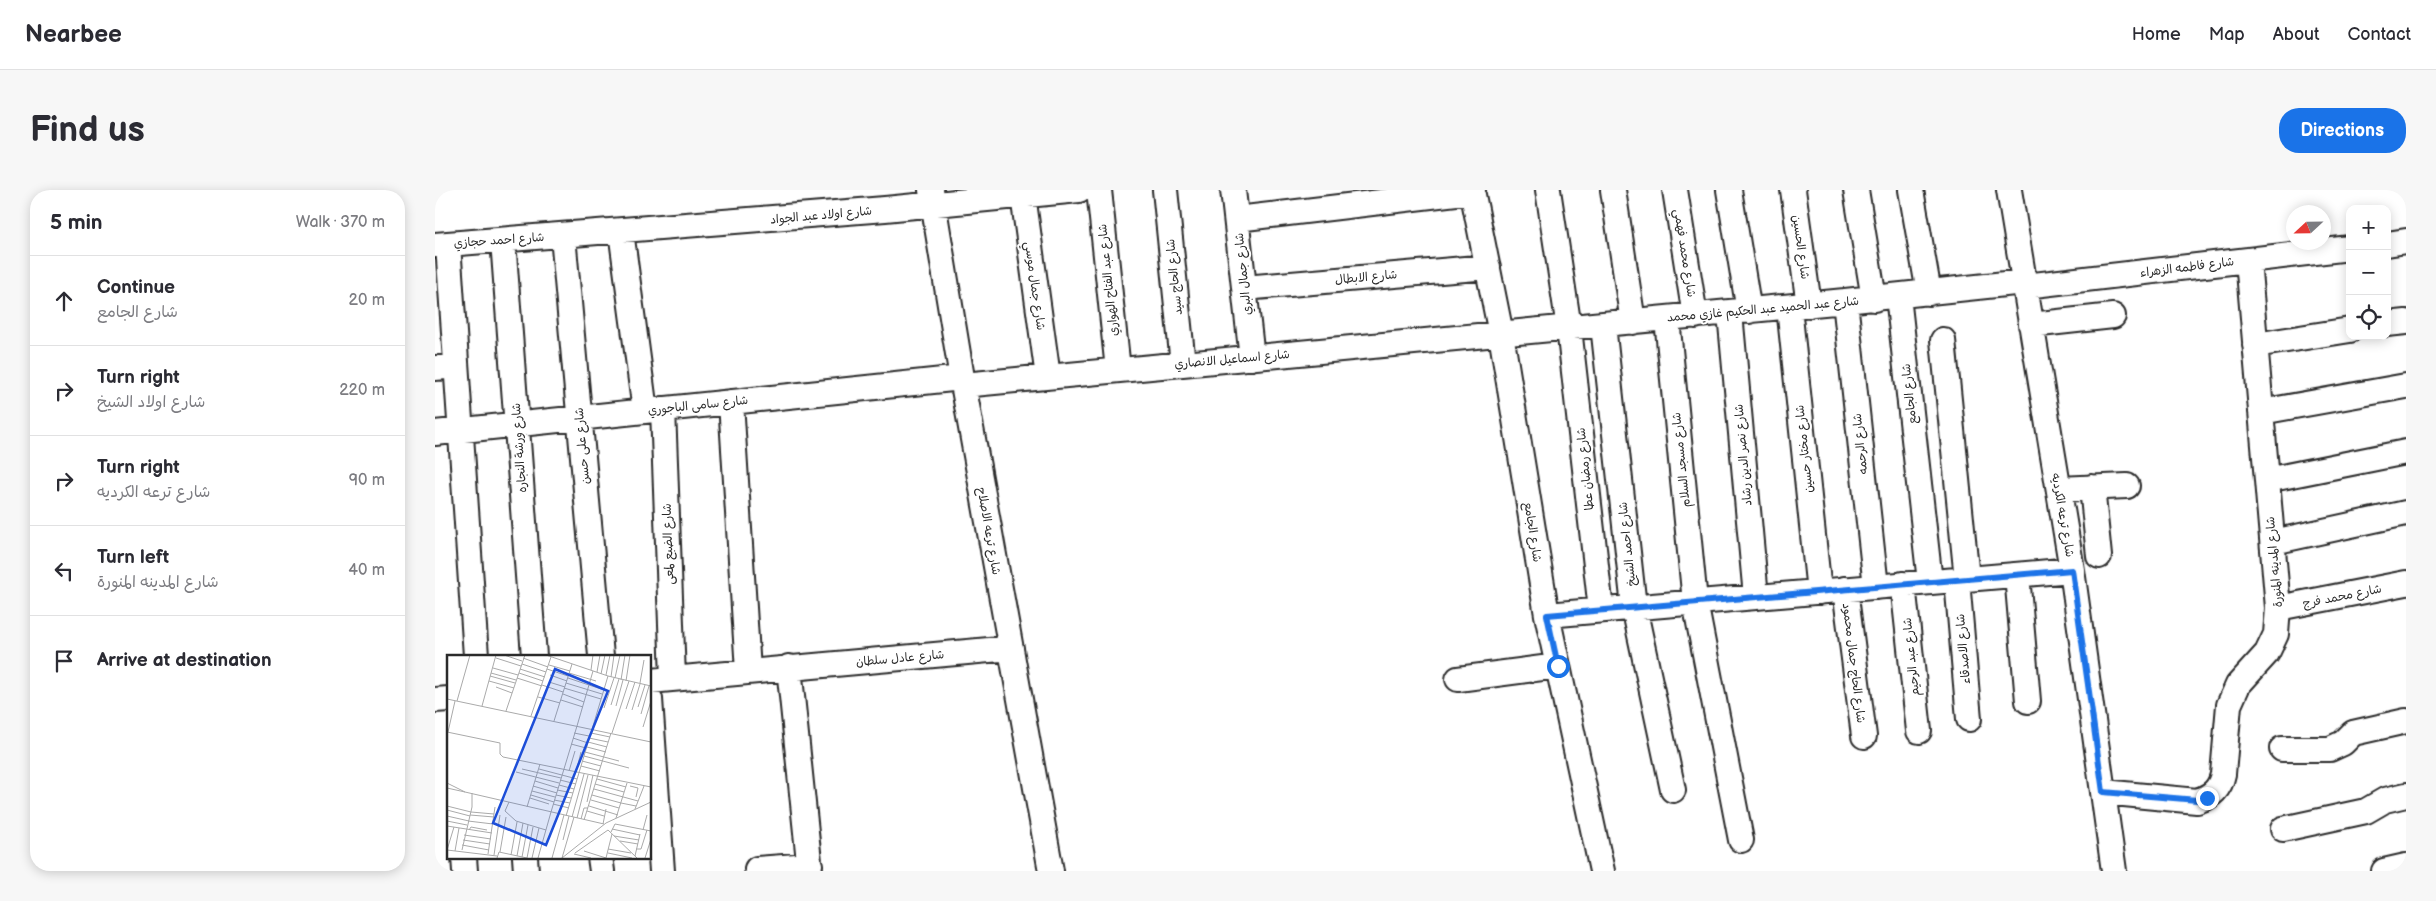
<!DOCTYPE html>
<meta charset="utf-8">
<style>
:root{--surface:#fff;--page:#f7f7f7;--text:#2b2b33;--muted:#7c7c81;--line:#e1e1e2;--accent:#1a73e8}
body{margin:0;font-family:"Balsamiq Sans","Playpen Sans Arabic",sans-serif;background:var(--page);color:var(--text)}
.controls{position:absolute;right:15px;top:15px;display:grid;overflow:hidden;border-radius:10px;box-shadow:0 2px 12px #0003}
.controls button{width:45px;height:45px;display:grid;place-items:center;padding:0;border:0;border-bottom:1px solid var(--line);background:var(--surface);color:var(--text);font:25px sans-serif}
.compass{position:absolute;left:1851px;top:15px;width:45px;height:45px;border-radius:50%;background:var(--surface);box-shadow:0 2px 12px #0003;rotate:248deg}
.stop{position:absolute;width:15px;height:15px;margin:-11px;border:4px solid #1a73e8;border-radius:50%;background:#fff}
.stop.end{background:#1a73e8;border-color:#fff;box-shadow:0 1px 5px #0008}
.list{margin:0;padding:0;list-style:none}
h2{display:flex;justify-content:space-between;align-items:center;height:65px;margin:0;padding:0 20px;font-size:21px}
h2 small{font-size:16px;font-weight:400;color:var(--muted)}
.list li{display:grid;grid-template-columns:32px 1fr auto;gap:15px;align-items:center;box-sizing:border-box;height:90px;padding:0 20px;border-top:1px solid var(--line)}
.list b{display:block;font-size:19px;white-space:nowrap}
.list p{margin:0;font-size:16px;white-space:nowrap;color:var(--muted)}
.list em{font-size:16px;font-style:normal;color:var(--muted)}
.icon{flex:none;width:28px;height:28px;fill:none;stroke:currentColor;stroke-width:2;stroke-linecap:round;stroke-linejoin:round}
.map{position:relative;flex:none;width:1971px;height:681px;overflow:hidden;border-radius:20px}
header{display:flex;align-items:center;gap:30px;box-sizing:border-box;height:70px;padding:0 25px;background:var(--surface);border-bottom:1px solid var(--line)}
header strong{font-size:24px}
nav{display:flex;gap:28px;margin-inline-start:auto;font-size:18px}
.intro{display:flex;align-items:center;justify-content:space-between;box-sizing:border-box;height:120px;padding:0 30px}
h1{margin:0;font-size:35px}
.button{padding:12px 22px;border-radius:20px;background:var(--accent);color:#fff;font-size:18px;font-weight:700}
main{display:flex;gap:30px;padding:0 30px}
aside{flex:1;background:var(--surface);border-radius:20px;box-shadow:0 2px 12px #0003}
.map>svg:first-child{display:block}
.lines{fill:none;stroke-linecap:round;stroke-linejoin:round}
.minor-casing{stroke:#2b2b2b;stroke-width:28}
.minor{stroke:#fff;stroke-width:24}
.route{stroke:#1a73e8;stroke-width:6}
.labels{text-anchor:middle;stroke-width:4;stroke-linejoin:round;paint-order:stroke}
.street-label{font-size:12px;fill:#2b2b2b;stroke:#fff}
.inset-road{fill:none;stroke:#aaa;stroke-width:1}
.view{fill:#1d4ed8;fill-opacity:0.15;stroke:#1d4ed8;stroke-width:2.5}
.inset-edge{fill:none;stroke:#2b2b2b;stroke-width:2.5}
</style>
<header>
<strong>Nearbee</strong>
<nav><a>Home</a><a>Map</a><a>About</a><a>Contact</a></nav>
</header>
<div class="intro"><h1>Find us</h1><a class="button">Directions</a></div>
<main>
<aside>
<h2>5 min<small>Walk · 370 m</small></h2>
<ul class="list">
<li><svg class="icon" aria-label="ahead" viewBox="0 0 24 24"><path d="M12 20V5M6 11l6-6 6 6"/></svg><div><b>Continue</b><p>شارع الجامع</p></div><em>20 m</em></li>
<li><svg class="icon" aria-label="right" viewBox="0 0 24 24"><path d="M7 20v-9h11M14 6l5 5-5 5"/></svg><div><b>Turn right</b><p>شارع اولاد الشيخ</p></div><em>220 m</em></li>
<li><svg class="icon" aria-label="right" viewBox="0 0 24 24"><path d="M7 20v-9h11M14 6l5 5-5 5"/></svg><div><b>Turn right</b><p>شارع ترعه الكرديه</p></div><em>90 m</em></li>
<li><svg class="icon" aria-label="left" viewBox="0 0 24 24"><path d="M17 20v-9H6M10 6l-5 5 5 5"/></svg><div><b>Turn left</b><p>شارع المدينه المنورة</p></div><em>40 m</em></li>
<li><svg class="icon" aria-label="arrive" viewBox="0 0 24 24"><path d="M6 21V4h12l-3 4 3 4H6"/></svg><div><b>Arrive at destination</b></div></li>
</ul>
</aside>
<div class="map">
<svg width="1971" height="681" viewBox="0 0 1971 681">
<rect width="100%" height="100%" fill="#fff"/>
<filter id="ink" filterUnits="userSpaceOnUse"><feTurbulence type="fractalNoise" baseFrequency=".02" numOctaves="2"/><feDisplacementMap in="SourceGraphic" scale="10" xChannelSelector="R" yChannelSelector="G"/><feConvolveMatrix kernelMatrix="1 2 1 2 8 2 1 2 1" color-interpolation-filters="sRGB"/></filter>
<g filter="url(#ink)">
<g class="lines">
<defs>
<path id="minor" d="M496,0L527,188L616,681
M664,0L683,180
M730,0L748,174
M798,0L817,168
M1037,0L1066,144L1112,425L1167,681
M1113,0L1134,138L1166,420
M1178,0L1198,132
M1240,0L1260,126
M1294,0L1314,121
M1358,0L1374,115
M1421,0L1439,109
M1476,0L1494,103
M1574,0L1637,380L1679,681
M588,5L613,187
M802,29L1038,1
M186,41L210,221
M128,46L166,466
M68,50L99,466
M13,54L41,466
M1952,54L1971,51
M0,55L450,19L644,0
M1590,96L1915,58
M809,98L1053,77
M1463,106L1495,392
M1410,111L1441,397
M1354,117L1384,402
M1295,123L1321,407
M1232,129L1260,412L1306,650
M1952,134L1971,132
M1168,135L1199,417L1238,600
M1596,135L1678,126
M1508,150L1532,389
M1820,155L1915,140
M0,178L21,176
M528,195L1410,111L1589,92
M296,212L313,481
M228,219L238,488
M1826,222L1971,196
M0,243L527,188
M1832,290L1971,262
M1657,297L1664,366
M1624,299L1692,296
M1838,352L1971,323
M1582,385L1593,511
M1522,390L1534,529
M1468,394L1484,541
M1410,399L1429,546
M1843,418L1971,393
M1112,425L1637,380
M354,477L375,681
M1023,489L1123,476
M215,491L576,458
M215,509L227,681
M0,510L14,509
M1847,559H1895L1908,553L1918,543L1971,531
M1668,602L1762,611C1777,606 1785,599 1788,584L1794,515L1803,495L1832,463L1841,444L1843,418L1813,70
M1848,639L1931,621L1950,610L1971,605
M29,667L30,681
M90,667L91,681
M165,667L167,681
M322,679L375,675
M1949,681L1971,676"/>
</defs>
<use href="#minor" class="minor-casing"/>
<use href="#minor" class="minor"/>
</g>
</g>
<g class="lines" filter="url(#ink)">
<path class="route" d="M1123,476L1112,425L1637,380L1668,602L1762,610L1772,608"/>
</g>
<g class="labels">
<g class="street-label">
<text transform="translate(386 25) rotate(-5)" y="4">شارع اولاد عبد الجواد</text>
<text transform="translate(64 50) rotate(-4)" y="4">شارع احمد حجازي</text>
<text transform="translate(1366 57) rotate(82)" y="4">شارع الحسين</text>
<text transform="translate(1250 63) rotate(81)" y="4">شارع محمد فهمي</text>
<text transform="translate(1752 77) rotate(-7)" y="4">شارع فاطمه الزهراء</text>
<text transform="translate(808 84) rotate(-96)" y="4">شارع جمال البري</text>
<text transform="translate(739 87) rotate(-96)" y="4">شارع الحاج سيد</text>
<text transform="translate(931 87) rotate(-5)" y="4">شارع الابطال</text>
<text transform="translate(673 90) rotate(-96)" y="4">شارع عبد الفتاح الهواري</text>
<text transform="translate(600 96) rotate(82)" y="4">شارع جمال موسي</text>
<text transform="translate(1328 119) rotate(-5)" y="4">شارع عبد الحميد عبد الحكيم غازي محمد</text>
<text transform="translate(797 169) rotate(-5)" y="4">شارع اسماعيل الانصاري</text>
<text transform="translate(1474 204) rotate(-96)" y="4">شارع الجامع</text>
<text transform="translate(263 215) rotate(-6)" y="4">شارع سامى الباجوري</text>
<text transform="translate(1425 254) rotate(-96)" y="4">شارع الرحمه</text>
<text transform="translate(147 256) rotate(-95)" y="4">شارع على حسن</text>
<text transform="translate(84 258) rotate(-94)" y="4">شارع ورشة النجاره</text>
<text transform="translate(1369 259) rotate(-96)" y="4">شارع مختار حسين</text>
<text transform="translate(1308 265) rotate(-95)" y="4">شارع نصر الدين رشاد</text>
<text transform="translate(1246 270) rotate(-96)" y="4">شارع مسجد السلام</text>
<text transform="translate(1150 279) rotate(-96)" y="4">شارع رمضان عطا</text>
<text transform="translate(1628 325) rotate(80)" y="4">شارع ترعه الكرديه</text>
<text transform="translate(554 341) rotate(80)" y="4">شارع ترعه الاصلاح</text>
<text transform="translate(1098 342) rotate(81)" y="4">شارع الجامع</text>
<text transform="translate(233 354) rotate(-92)" y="4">شارع الضبع لمعى</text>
<text transform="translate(1192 354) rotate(-96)" y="4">شارع احمد الشيخ</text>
<text transform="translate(1839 372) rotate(-95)" y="4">شارع المدينه المنورة</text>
<text transform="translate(1907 406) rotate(-11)" y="4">شارع محمد فرج</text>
<text transform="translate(1528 459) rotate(-95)" y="4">شارع الاصدقاء</text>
<text transform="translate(1476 467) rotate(-96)" y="4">شارع عبد الرحيم</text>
<text transform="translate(465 468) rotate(-5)" y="4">شارع عادل سلطان</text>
<text transform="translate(1419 473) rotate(83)" y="4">شارع الحاج جمال محمود</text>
</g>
</g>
<g transform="translate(12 465)">
<rect width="204" height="204" fill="#fff"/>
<path class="inset-road" d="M57,0L75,6M99,0L161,21L204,31M49,3L74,11M76,3L101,12M75,9L99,17M102,10L123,16M46,13L71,20M73,14L98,22M100,14L121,21M144,15L146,0M150,17L153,0M44,18L69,25M72,18L96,26M122,18L149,26M154,19L158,0M103,20L120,26M159,20L163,0M43,21L68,28M164,22L167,0M70,23L95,31M121,23L157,35M168,23L173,0M174,25L178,0M42,26L67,33M179,26L183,0M102,27L118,32M119,28L155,39M193,28L197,5M95,30L116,37M49,32L65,38M117,33L154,44M116,39L137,47M91,42L113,48M0,44L204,87M114,45L136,52M10,46L23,0M164,50L172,24M35,51L49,0M169,51L176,25M191,52L198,30M157,53L167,23M179,54L188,27M185,55L193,29M59,56L78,0M194,59L202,31M84,61L104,2M107,66L125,9M130,71L146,16M196,72L204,46M0,77L53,88V99L56,102L204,132M1,77L8,46M127,78L142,81M144,78L163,82M165,78L182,26M126,83L141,88M142,83L161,87M141,87L160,92M124,89L139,93M140,92L159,97M138,97L172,106M137,101L182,113M135,106L154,111M134,111L153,116M75,114L114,123M92,114L130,124M122,116L128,96M69,117L112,128M129,117L134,97M150,124L179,132M113,125L129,129M88,126L111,133M0,128L18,137L157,169M148,129L177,137M112,130L127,134M86,131L110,138M183,131L191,133L189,142M0,133L18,137M147,134L191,146M110,135L126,138M85,136L108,142M84,140L107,147M109,140L124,143M145,140L174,148M83,143L102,149M107,145L123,148M144,145L172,153M62,147L58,156L69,166L99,175M140,147L146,120M174,148L189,151M106,149L122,153M0,151L24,157M142,151L171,160M80,152L93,109M188,154L197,131M0,155L23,161M140,156L157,161M24,157L47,159M104,157L130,71M23,160L47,162M0,161L22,166M119,161L161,21M125,162L137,119M130,163L141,120M169,163L180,128M134,164L137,153H141M137,165L164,78M0,166L20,170M21,166L46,169M156,169L159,154M0,171L45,178M165,174L193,180M22,175L24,172L40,175M196,175L200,160M164,177L168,169L204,176M17,180L44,184M167,181L192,185M16,185L43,189M116,185L122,161M173,186L191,189M15,190L42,195M161,194L184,198M189,194H194L200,175M0,195L50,201M0,195L7,172M15,195L25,152V138M8,196L12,173M137,196L159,203M53,197L59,162M128,198L161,175L190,203M161,198L185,203M41,199L48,152M127,199L144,203M47,200L53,160M64,200L70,167M70,201L76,168M188,201L193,179M75,202L81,170M50,203L52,197L80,203M80,203L86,172M85,203L92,173M91,203L104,157M105,203L117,160M115,203L159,168L204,147M115,203L127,162M159,203L165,179M198,203L204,184"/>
<path class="view" d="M108,14L161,36L99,190L46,168Z"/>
<rect width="204" height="204" class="inset-edge"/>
</g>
</svg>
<div class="controls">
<button>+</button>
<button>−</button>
<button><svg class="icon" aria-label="locate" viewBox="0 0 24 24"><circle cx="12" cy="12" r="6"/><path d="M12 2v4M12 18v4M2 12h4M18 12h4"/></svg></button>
</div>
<svg class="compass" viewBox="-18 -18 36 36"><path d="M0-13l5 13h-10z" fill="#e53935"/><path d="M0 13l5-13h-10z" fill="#7c7c81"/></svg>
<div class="stop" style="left:1123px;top:476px"></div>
<div class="stop end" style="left:1772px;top:608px"></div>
</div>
</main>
